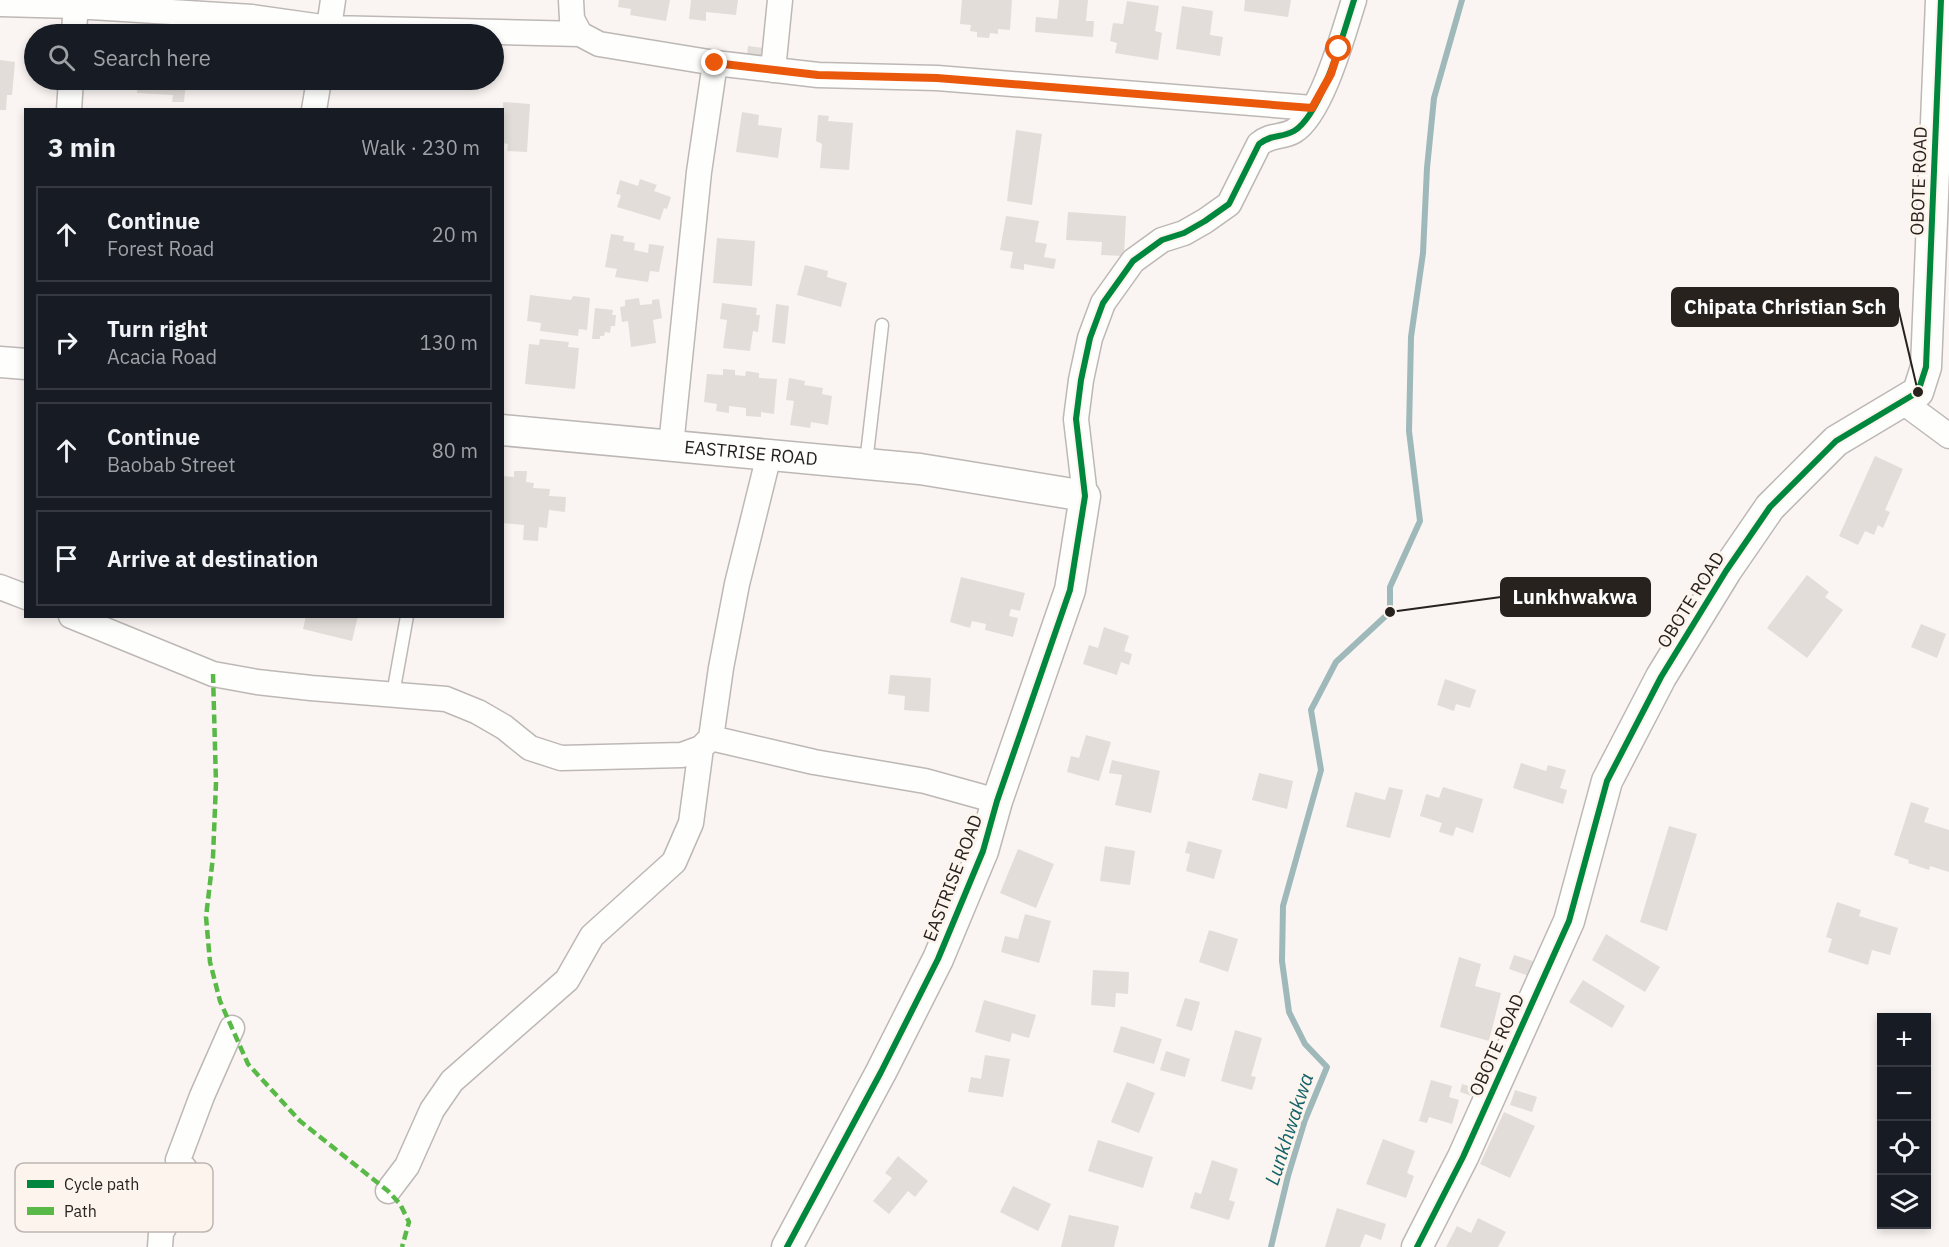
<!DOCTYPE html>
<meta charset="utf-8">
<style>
:root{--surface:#171b24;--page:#20242c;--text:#f1f3f6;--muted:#9ea1a6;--line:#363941}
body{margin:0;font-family:"IBM Plex Sans",sans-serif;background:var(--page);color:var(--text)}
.controls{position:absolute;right:18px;bottom:18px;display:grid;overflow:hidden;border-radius:0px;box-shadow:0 3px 9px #0003}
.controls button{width:54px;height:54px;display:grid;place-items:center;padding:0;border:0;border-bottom:2px solid var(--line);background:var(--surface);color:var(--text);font:30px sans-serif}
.stop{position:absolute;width:18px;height:18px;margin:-14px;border:4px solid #ea580c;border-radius:50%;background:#fff}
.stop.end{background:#ea580c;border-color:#fff;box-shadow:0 2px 6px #0008}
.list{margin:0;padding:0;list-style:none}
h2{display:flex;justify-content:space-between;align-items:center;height:78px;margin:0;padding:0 24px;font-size:26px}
h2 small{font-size:20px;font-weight:400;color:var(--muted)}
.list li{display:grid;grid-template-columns:39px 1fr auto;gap:18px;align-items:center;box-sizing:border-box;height:96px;margin:0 12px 12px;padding:0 12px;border:2px solid var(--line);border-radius:0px}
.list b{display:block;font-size:22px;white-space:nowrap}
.list p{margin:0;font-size:20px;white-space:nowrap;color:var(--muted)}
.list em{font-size:20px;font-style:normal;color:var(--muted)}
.icon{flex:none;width:33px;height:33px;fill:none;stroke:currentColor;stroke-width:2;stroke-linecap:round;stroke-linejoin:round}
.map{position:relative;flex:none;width:1949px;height:1247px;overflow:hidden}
.search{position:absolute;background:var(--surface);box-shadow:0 3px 9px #0003;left:24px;top:24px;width:480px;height:66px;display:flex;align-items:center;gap:15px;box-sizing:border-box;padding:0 21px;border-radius:33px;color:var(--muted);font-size:22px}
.panel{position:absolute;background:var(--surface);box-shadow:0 3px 9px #0003;left:24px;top:108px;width:480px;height:510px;border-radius:0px}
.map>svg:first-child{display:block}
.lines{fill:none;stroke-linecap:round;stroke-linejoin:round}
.stream{stroke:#9fb8ba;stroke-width:6}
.building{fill:#e2ddd9}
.service-casing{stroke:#bdb8b5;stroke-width:15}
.minor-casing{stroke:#bdb8b5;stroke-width:27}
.tertiary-casing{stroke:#bdb8b5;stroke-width:33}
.service{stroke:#fefefd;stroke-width:12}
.minor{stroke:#fefefd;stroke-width:24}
.tertiary{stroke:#fefefd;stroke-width:30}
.quiet{stroke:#58b947;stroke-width:4.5;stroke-dasharray:9 4.5;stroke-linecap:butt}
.cycleway-casing{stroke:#fdf4ee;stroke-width:10}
.cycleway{stroke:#00873e;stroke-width:6}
.route{stroke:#ea580c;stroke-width:8}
.labels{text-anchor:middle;stroke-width:6;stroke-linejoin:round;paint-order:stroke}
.street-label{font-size:18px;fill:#27221e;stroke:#fdf4ee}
.water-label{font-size:20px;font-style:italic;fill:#126369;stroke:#fdf4ee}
.key{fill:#fdf4ee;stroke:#bdb5b0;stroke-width:1.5}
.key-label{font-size:16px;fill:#27221e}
.leader{fill:none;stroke:#27221e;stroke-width:2}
.callout-dot{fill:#27221e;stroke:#fdf4ee;stroke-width:2}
.callout{fill:#27221e;stroke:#27221e;stroke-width:2}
.callout-label{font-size:20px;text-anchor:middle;font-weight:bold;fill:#fff}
</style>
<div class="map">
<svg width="1949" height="1247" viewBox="0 0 1949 1247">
<rect width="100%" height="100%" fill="#faf5f2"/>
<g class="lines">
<path class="stream" d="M1271,1247L1288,1176L1305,1120L1327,1067L1305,1044L1289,1012L1282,961L1283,906L1321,770L1311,710L1336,662L1390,612V587L1420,521L1409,431L1411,337L1423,253L1427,168L1434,98L1462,0"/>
</g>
<path class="building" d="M619,0H670L666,21L630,15L631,9L618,7Z
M691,0H738L736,15L706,12V21L689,19Z
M962,0H1012L1010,30L998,29V34L990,33L989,38L977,37V32L970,31L971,25L960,24Z
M1059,0H1088L1086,21H1094L1093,37L1035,32L1036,17L1057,19Z
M1245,0H1291L1288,17L1244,11Z
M1127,1L1159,6L1155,31L1162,33L1158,60L1115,53L1117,43L1110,41L1113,23L1123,24Z
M1182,6L1213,11L1210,35L1223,37L1220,56L1176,49Z
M748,46L765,48L764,56L747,54Z
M0,60L15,62L12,95H7L6,110H0Z
M138,80H186L184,102H172L173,95L137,93Z
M503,102L530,104L527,152L507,151L508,144L502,143Z
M742,112L759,115L758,125L782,128L778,158L736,152Z
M818,115L829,116L828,121L853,123L849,170L820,168L822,144L816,141Z
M1016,130L1042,134L1032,205L1007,201Z
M640,179L657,185L654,191L671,197L667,209L664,208L660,220L617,207L621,195L616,194L620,180L638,186Z
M1068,212L1126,216L1124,256L1101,255L1102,242L1066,240Z
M1006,216L1039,221L1035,242L1047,244L1044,257L1056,259L1054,269L1024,264V270L1010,268L1013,252L1000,250Z
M611,234L624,236L623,241L635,243L634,250L648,253L649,244L664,246L659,272L650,271L648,282L615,277L617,269L605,267Z
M717,238L755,241L752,286L713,283Z
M805,265L828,271L827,277L847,283L841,307L797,295Z
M530,295L571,300L573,296L590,298L587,330L579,329L578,336L540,331L541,323L527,321Z
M639,298L640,305L652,304V300L659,299L662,318L653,320L656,343L631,347L628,321L622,322L620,307L625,306V300Z
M722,303L757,308L756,315H760L758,332L753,331L750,351L723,348L727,320L720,319Z
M776,304L789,306L785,344L772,342Z
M595,308L613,310L612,315H616L615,326H611L610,333L605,332L604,336H600V339H592Z
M540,339L569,342L568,347L579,348L575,389L525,384L529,344L539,345Z
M723,369L735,370V375L745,376L746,371L759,373V378L777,379L774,414L761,412V417L746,416V408L729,406V413L716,411L717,404L704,402L707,374L723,375Z
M789,378L805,381L804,385L823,388L822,394L832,396L828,425L811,422L810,428L790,425L794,401L786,400Z
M1875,456L1903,469L1885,510L1890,512L1883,528L1878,525L1874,535L1865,531L1858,545L1839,536Z
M514,471H527L526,482L534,483L533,488L550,489L549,496L566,497L565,512L549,510L547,528L539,527L538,541L523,540L524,525L502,523V476L514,477Z
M1807,575L1829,592L1825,597L1843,610L1807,658L1767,628Z
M961,577L1025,593L1020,611L1011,609L1009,616L1018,618L1013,637L985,630L986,624L972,621L970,628L950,622Z
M306,616H358L352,641L303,629Z
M1921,624L1946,634L1937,658L1911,647Z
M1104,627L1129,636L1124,651L1132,654L1129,665L1121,662L1117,675L1083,664L1089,645L1098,648Z
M890,675L931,678L929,712L904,710L905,696L888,694Z
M1445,679L1476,690L1470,708L1456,704L1454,711L1437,705Z
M1086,735L1111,742L1099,781L1067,772L1071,756L1079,758Z
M1112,760L1160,771L1151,813L1115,805L1122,775L1109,773Z
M1521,763L1546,771L1548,765L1566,770L1560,788L1567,790L1563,804L1513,788Z
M1259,773L1293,781L1287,809L1252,800Z
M1389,787L1403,790L1390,838L1346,827L1355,792L1385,800Z
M1443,787L1483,799L1473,833L1456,827L1453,836L1439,832L1442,823L1420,816L1426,794L1439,798Z
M1911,802L1929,808L1924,822L1949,830V872L1930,866L1929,870L1908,863L1909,860L1894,855Z
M1669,826L1697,834L1667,931L1640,922Z
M1188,841L1222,850L1214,879L1186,871L1190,854L1185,853Z
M1105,846L1135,851L1130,885L1100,881Z
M1018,849L1054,864L1036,908L1000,893Z
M1837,902L1861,910L1859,916L1898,928L1890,955L1872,950L1868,965L1828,952L1832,939L1826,937Z
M1025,914L1051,921L1039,963L1001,952L1005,936L1018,939Z
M1209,930L1238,939L1228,972L1199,962Z
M1606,934L1660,967L1645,992L1592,960Z
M1514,955L1533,961L1529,976L1509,969Z
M1459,957L1481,964L1475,986L1501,993L1489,1041L1440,1027Z
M1093,970L1129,972L1128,994L1116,993L1115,1007L1091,1005Z
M1583,980L1625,1006L1612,1028L1569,1002Z
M1185,998L1200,1002L1192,1031L1176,1026Z
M984,1000L1036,1015L1029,1038L1012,1033L1010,1042L975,1032Z
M1121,1026L1162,1039L1154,1064L1113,1052Z
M1235,1030L1262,1038L1251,1076L1256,1077L1252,1090L1221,1081Z
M1166,1051L1190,1059L1185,1077L1160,1070Z
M985,1055L1010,1059L1003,1097L968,1092L971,1077L981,1079Z
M1431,1080L1452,1086L1449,1097L1459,1100L1452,1124L1429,1117L1427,1123L1419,1121Z
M1127,1082L1155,1093L1139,1133L1111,1122Z
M1462,1084L1478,1089L1475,1097L1460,1092Z
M1515,1090L1537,1097L1532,1112L1510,1105Z
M1504,1112L1535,1126L1510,1178L1480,1164Z
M1383,1139L1415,1151L1407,1173L1414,1176L1406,1198L1366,1184Z
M1098,1140L1153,1157L1143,1188L1088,1171Z
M898,1156L928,1181L915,1197L908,1191L889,1214L873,1201L892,1178L885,1173Z
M1212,1160L1238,1169L1229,1200L1235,1202L1229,1220L1190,1208L1195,1192L1201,1194Z
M1013,1186L1051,1204L1038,1231L1000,1212Z
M1337,1208L1386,1224L1381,1240L1365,1234L1360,1247H1325Z
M1069,1215L1119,1226L1114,1247H1061Z
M1478,1218L1506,1232L1498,1247H1446L1457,1226L1471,1233Z"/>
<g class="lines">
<defs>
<path id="service" d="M866,463L882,325
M393,694L407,616"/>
<path id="minor" d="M571,0L572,19L580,34L599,44L715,63L818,75L937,78L1312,108
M0,4L75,6L252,17L329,28L580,34
M74,34L76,0
M328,34L333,0
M773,70L780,0
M69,110L71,80
M314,110L319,80
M1903,402L1949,436
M671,446L699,172L715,63
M1085,496L1076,419L1081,380L1090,338L1103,303L1133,261L1162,240L1184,233L1205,221L1229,204L1259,144C1271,134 1282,138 1294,131C1322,114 1344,31 1354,0
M0,587L26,597
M71,616L213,674L257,682L311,688L446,699L478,712L504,727L530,748L561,758L682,755L701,748L711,738L721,668L737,584L769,455
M711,738L814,762L925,781L997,801
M388,1191L407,1166L432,1110L452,1081L567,980L592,936L674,862L691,823L701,748
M160,1247L161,1233L184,1191L188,1173L178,1160L202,1096L232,1028"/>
<g id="tertiary">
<path d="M0,362L26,364"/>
<path id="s1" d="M502,430L920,469L1085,496L1070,590L997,801L983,851L938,959L881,1072L787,1247"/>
<path d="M1417,1247L1463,1157L1569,921L1607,781L1661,677L1726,571L1770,507L1836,441L1918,392L1926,367L1941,0"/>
</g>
</defs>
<use href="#service" class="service-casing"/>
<use href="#minor" class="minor-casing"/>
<use href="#tertiary" class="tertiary-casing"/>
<use href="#service" class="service"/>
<use href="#minor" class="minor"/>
<use href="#tertiary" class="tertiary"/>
<path class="quiet" d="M213,674L216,783L213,857L206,917L210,962L220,1001L248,1064L300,1121L388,1191L400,1204L409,1222L402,1247"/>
<defs>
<path id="cycleway" d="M787,1247L881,1072L938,959L983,851L997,801L1070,590L1085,496L1076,419L1081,380L1090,338L1103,303L1133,261L1162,240L1184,233L1205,221L1229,204L1259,144C1271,134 1282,138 1294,131C1322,114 1344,31 1354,0
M1417,1247L1463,1157L1569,921L1607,781L1661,677L1726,571L1770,507L1836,441L1918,392L1926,367L1941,0"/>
</defs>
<use href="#cycleway" class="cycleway-casing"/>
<use href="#cycleway" class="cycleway"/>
</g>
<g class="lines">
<path class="route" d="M715,63L818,75L937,78L1312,108L1331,74L1339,49"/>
</g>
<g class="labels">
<g class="street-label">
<text transform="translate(1919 181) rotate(-88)" y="6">OBOTE ROAD</text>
<text dy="6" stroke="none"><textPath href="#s1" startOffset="250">EASTRISE ROAD</textPath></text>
<text transform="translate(1691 600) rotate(-58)" y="6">OBOTE ROAD</text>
<text transform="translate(953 878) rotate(-69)" y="6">EASTRISE ROAD</text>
<text transform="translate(1497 1045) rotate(-66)" y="6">OBOTE ROAD</text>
</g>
<g class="water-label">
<text transform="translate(1289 1129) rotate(-72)" y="7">Lunkhwakwa</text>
</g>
</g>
<rect x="15" y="1163" width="198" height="69" rx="9" class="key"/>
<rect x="27" y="1180" width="27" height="8" fill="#00873e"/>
<rect x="27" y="1207" width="27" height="8" fill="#58b947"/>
<g class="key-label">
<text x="64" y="1190">Cycle path</text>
<text x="64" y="1217">Path</text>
</g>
<path class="leader" d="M1918 392L1898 307M1390 612L1501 597"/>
<g class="callout-dot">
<circle cx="1918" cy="392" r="6"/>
<circle cx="1390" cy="612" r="6"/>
</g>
<g class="callout">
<rect x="1672" y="288" width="226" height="38" rx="6"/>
<rect x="1501" y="578" width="149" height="38" rx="6"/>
</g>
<g class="callout-label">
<text x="1785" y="314">Chipata Christian Sch</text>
<text x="1575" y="604">Lunkhwakwa</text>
</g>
</svg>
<div class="controls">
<button>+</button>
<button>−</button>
<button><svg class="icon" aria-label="locate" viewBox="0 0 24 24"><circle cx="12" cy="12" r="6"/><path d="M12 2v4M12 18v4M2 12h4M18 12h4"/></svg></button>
<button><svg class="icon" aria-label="layers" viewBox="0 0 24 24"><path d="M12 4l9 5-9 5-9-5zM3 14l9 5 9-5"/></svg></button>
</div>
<div class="stop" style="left:1339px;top:49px"></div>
<div class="stop end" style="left:715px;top:63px"></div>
<div class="search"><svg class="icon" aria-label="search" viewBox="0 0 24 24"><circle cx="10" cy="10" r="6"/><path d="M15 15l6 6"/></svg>Search here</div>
<section class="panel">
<h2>3 min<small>Walk · 230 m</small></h2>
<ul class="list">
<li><svg class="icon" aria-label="ahead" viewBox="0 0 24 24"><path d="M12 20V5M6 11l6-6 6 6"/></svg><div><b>Continue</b><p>Forest Road</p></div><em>20 m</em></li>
<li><svg class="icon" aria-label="right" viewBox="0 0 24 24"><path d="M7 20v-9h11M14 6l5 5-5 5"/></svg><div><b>Turn right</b><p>Acacia Road</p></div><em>130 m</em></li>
<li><svg class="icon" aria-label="ahead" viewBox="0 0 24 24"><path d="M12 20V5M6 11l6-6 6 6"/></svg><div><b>Continue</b><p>Baobab Street</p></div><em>80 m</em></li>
<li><svg class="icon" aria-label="arrive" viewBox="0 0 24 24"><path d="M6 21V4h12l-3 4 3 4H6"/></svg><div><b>Arrive at destination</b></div></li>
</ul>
</section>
</div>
